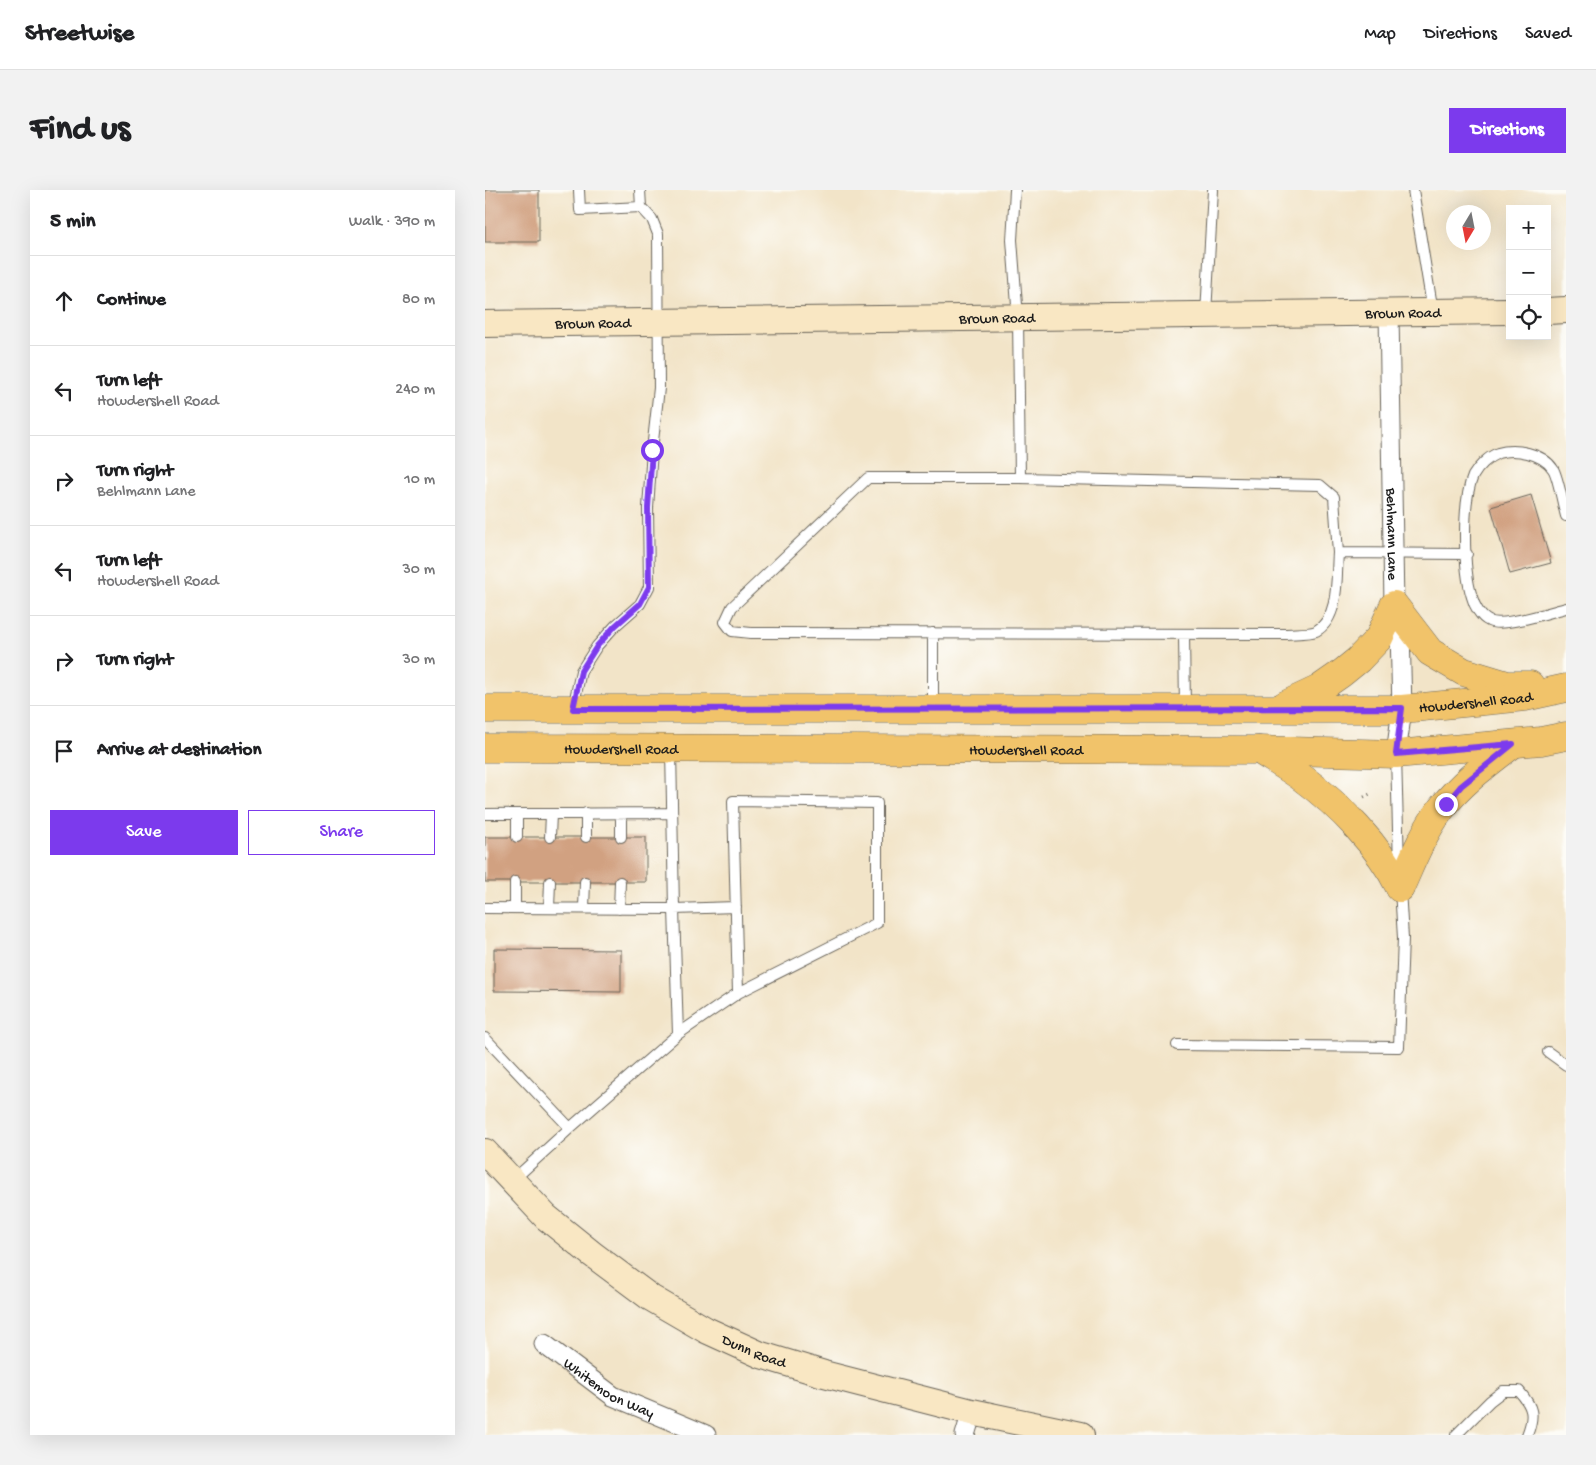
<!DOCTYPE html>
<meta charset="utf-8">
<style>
:root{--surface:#fff;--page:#f2f2f2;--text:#202124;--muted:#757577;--line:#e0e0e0;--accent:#7c3aed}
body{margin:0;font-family:"Gochi Hand",sans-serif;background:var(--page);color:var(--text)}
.controls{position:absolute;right:15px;top:15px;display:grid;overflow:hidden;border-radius:0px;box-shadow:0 5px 20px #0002}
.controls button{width:45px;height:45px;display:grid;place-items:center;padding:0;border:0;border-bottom:1px solid var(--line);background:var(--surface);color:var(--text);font:25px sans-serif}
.compass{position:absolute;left:961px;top:15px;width:45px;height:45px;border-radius:50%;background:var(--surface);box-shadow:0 5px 20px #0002;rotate:190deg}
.stop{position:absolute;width:15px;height:15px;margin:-11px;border:4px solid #7c3aed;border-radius:50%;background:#fff}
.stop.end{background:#7c3aed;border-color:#fff;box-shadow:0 1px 5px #0008}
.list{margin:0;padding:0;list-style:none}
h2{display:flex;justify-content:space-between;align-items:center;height:65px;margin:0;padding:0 20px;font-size:21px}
h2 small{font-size:16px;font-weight:400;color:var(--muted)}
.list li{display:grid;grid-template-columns:32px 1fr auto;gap:15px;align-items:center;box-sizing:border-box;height:90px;padding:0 20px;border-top:1px solid var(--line)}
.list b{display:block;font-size:19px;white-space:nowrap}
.list p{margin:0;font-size:16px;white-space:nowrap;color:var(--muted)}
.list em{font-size:16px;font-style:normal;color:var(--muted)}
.actions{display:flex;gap:10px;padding:15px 20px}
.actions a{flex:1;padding:11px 0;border:1px solid var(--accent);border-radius:0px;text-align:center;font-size:18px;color:var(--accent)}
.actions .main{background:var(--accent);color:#fff}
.icon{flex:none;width:28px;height:28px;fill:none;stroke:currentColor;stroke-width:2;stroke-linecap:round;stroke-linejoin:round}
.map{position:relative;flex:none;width:1081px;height:1245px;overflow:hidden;border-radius:0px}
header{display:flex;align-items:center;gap:30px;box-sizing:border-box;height:70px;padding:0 25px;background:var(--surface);border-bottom:1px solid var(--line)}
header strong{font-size:24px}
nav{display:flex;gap:28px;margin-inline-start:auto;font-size:18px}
.intro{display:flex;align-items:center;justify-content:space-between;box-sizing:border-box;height:120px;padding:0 30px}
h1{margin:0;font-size:35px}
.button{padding:12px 22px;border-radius:0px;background:var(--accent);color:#fff;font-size:18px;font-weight:700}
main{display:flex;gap:30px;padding:0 30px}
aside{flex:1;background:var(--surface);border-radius:0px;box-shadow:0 5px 20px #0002}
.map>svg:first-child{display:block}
.building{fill:#d1a181}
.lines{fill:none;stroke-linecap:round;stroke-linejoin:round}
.lane-casing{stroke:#676258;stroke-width:12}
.street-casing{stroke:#676258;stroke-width:21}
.secondary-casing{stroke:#676258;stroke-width:28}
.primary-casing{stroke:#676258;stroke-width:29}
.path{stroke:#676258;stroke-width:3;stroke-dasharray:1 4;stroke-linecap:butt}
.lane{stroke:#fff;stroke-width:10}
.street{stroke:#fff;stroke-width:19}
.secondary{stroke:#f9e7c3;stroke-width:26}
.primary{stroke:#f1c36a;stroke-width:28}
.route{stroke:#7c3aed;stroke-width:6}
.labels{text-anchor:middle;stroke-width:4;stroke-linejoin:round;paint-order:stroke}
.street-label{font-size:15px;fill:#1c1c1c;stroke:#fdfcf7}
</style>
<header>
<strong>Streetwise</strong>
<nav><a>Map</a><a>Directions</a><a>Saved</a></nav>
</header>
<div class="intro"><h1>Find us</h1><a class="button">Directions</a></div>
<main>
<aside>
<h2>5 min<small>Walk · 390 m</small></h2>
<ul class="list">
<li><svg class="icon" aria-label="ahead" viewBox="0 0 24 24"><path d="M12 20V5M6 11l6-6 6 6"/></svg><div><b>Continue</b></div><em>80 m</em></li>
<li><svg class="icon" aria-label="left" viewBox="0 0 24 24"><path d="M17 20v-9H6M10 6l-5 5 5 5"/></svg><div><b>Turn left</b><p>Howdershell Road</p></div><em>240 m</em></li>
<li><svg class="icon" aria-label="right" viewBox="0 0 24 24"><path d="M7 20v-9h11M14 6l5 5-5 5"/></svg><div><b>Turn right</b><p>Behlmann Lane</p></div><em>10 m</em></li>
<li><svg class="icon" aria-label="left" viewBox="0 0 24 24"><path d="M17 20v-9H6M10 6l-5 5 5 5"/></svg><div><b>Turn left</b><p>Howdershell Road</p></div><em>30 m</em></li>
<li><svg class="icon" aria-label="right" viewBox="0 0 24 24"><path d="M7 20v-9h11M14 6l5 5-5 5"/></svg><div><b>Turn right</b></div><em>30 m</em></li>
<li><svg class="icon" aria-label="arrive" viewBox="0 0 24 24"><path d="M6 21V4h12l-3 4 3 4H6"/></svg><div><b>Arrive at destination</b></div></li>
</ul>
<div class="actions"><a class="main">Save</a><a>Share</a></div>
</aside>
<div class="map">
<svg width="1081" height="1245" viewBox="0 0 1081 1245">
<rect width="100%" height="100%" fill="#fdfcf7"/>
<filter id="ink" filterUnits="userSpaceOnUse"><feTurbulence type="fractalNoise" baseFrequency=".02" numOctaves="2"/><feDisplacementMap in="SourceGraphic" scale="10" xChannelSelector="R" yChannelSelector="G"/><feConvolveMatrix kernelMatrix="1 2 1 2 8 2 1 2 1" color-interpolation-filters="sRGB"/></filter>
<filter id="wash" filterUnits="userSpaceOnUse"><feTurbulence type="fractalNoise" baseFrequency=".0096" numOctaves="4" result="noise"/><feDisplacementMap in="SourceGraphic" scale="20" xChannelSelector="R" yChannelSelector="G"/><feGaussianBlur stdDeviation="1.12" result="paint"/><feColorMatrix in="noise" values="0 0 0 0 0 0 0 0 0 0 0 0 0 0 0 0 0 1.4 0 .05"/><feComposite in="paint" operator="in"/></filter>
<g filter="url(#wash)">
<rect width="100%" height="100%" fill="#f2e4c8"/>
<g id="blocks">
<path class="building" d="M0,0H54V52H0Z
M1046,305L1066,373L1025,384L1006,317Z
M0,647H161V692H0Z
M9,759L136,760V802L9,801Z"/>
</g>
</g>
<g filter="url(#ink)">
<use href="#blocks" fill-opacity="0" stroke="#676258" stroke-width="1"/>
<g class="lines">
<defs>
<path id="lane" d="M94,0L95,20L156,17
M530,0L527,50L533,128L535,288H383L247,417L240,432L247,441L266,443L800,444C807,443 825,444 831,441C855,428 851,386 853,363L982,364
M928,0L948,122
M721,124L728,0
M535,288L835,295L849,307L853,363
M1081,326C1078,316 1073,286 1068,279C1058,263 1030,258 1013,263C1003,267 993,277 988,286C977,311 978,380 987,407C989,415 995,427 1004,431C1017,438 1065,422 1081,418
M448,443V517
M699,444L700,518
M88,518L96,481L112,456L130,436L155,414L164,397L163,318L167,260L174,198L173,44L167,29L156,17L155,0
M911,565L914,677
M101,623V647
M0,624L187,623
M32,647V624
M65,647L66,624
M136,647V624
M0,718L189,719L251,717
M30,718V692
M64,718L65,692
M99,718L100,692
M134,719L135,692
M193,844L253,803L248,611L392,613V733L253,803
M0,848L85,938
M692,855L914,857L918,748L915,699
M1063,862L1081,875
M27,991L85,938L193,844L189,719L186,560
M971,1245L1005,1211L1018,1201H1034C1048,1217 1050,1225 1042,1245"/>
<g id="street">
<path id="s1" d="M904,123L909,415L915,441L917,519L911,564"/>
<path id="s2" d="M59,1154L128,1206L221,1245"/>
<path d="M480,1245L487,1222"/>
</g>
<g id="secondary">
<path d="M1062,121L1081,120"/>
<path id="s3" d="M0,134L1025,121"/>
<path id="s4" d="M0,962L61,1027L107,1064L166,1108L221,1140L276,1165L339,1184L487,1222L596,1245"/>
</g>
<g id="primary">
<path d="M800,515L834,499L857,483L873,470L894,448L909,415L945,462L979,482L1022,495H1045"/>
<path id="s5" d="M0,519H917L1040,507L1081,498"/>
<path id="s6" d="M0,558L774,560L911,564L1056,551L1081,546"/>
<path d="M774,560C788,569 802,577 816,587C854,615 894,655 915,698"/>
<path d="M915,698C927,671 938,643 956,619C976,593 1002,574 1028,554"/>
</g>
</defs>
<use href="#lane" class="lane-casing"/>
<use href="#street" class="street-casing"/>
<use href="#secondary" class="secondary-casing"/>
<use href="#primary" class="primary-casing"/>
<path class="path" d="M879,607L887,603"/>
<use href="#lane" class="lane"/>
<use href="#street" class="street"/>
<use href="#secondary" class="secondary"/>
<use href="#primary" class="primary"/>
</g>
</g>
<g class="lines" filter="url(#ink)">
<path class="route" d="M167,260L163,318L164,397L155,414L130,436L112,456L96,481L88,519L917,518L911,564L1028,554L976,596L961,614"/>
</g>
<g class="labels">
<g class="street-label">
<text dy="5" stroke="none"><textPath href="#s3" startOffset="918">Brown Road</textPath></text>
<text dy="5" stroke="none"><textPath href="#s3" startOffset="512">Brown Road</textPath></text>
<text dy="5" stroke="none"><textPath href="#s3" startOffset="108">Brown Road</textPath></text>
<text dy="5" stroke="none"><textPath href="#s1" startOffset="221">Behlmann Lane</textPath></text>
<text dy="5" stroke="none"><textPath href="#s5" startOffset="991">Howdershell Road</textPath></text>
<text dy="5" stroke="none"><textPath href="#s6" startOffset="136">Howdershell Road</textPath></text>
<text dy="5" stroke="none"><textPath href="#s6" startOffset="541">Howdershell Road</textPath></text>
<text dy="5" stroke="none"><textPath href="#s4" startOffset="338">Dunn Road</textPath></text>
<text dy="5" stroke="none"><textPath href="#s2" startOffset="79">Whitemoon Way</textPath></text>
</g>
</g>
</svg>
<div class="controls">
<button>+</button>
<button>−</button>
<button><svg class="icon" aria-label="locate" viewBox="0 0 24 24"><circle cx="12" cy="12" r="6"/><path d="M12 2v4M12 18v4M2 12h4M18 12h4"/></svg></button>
</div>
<svg class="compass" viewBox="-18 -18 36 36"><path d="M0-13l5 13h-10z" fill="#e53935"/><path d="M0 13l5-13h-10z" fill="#757577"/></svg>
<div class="stop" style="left:167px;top:260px"></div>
<div class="stop end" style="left:961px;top:614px"></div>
</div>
</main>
